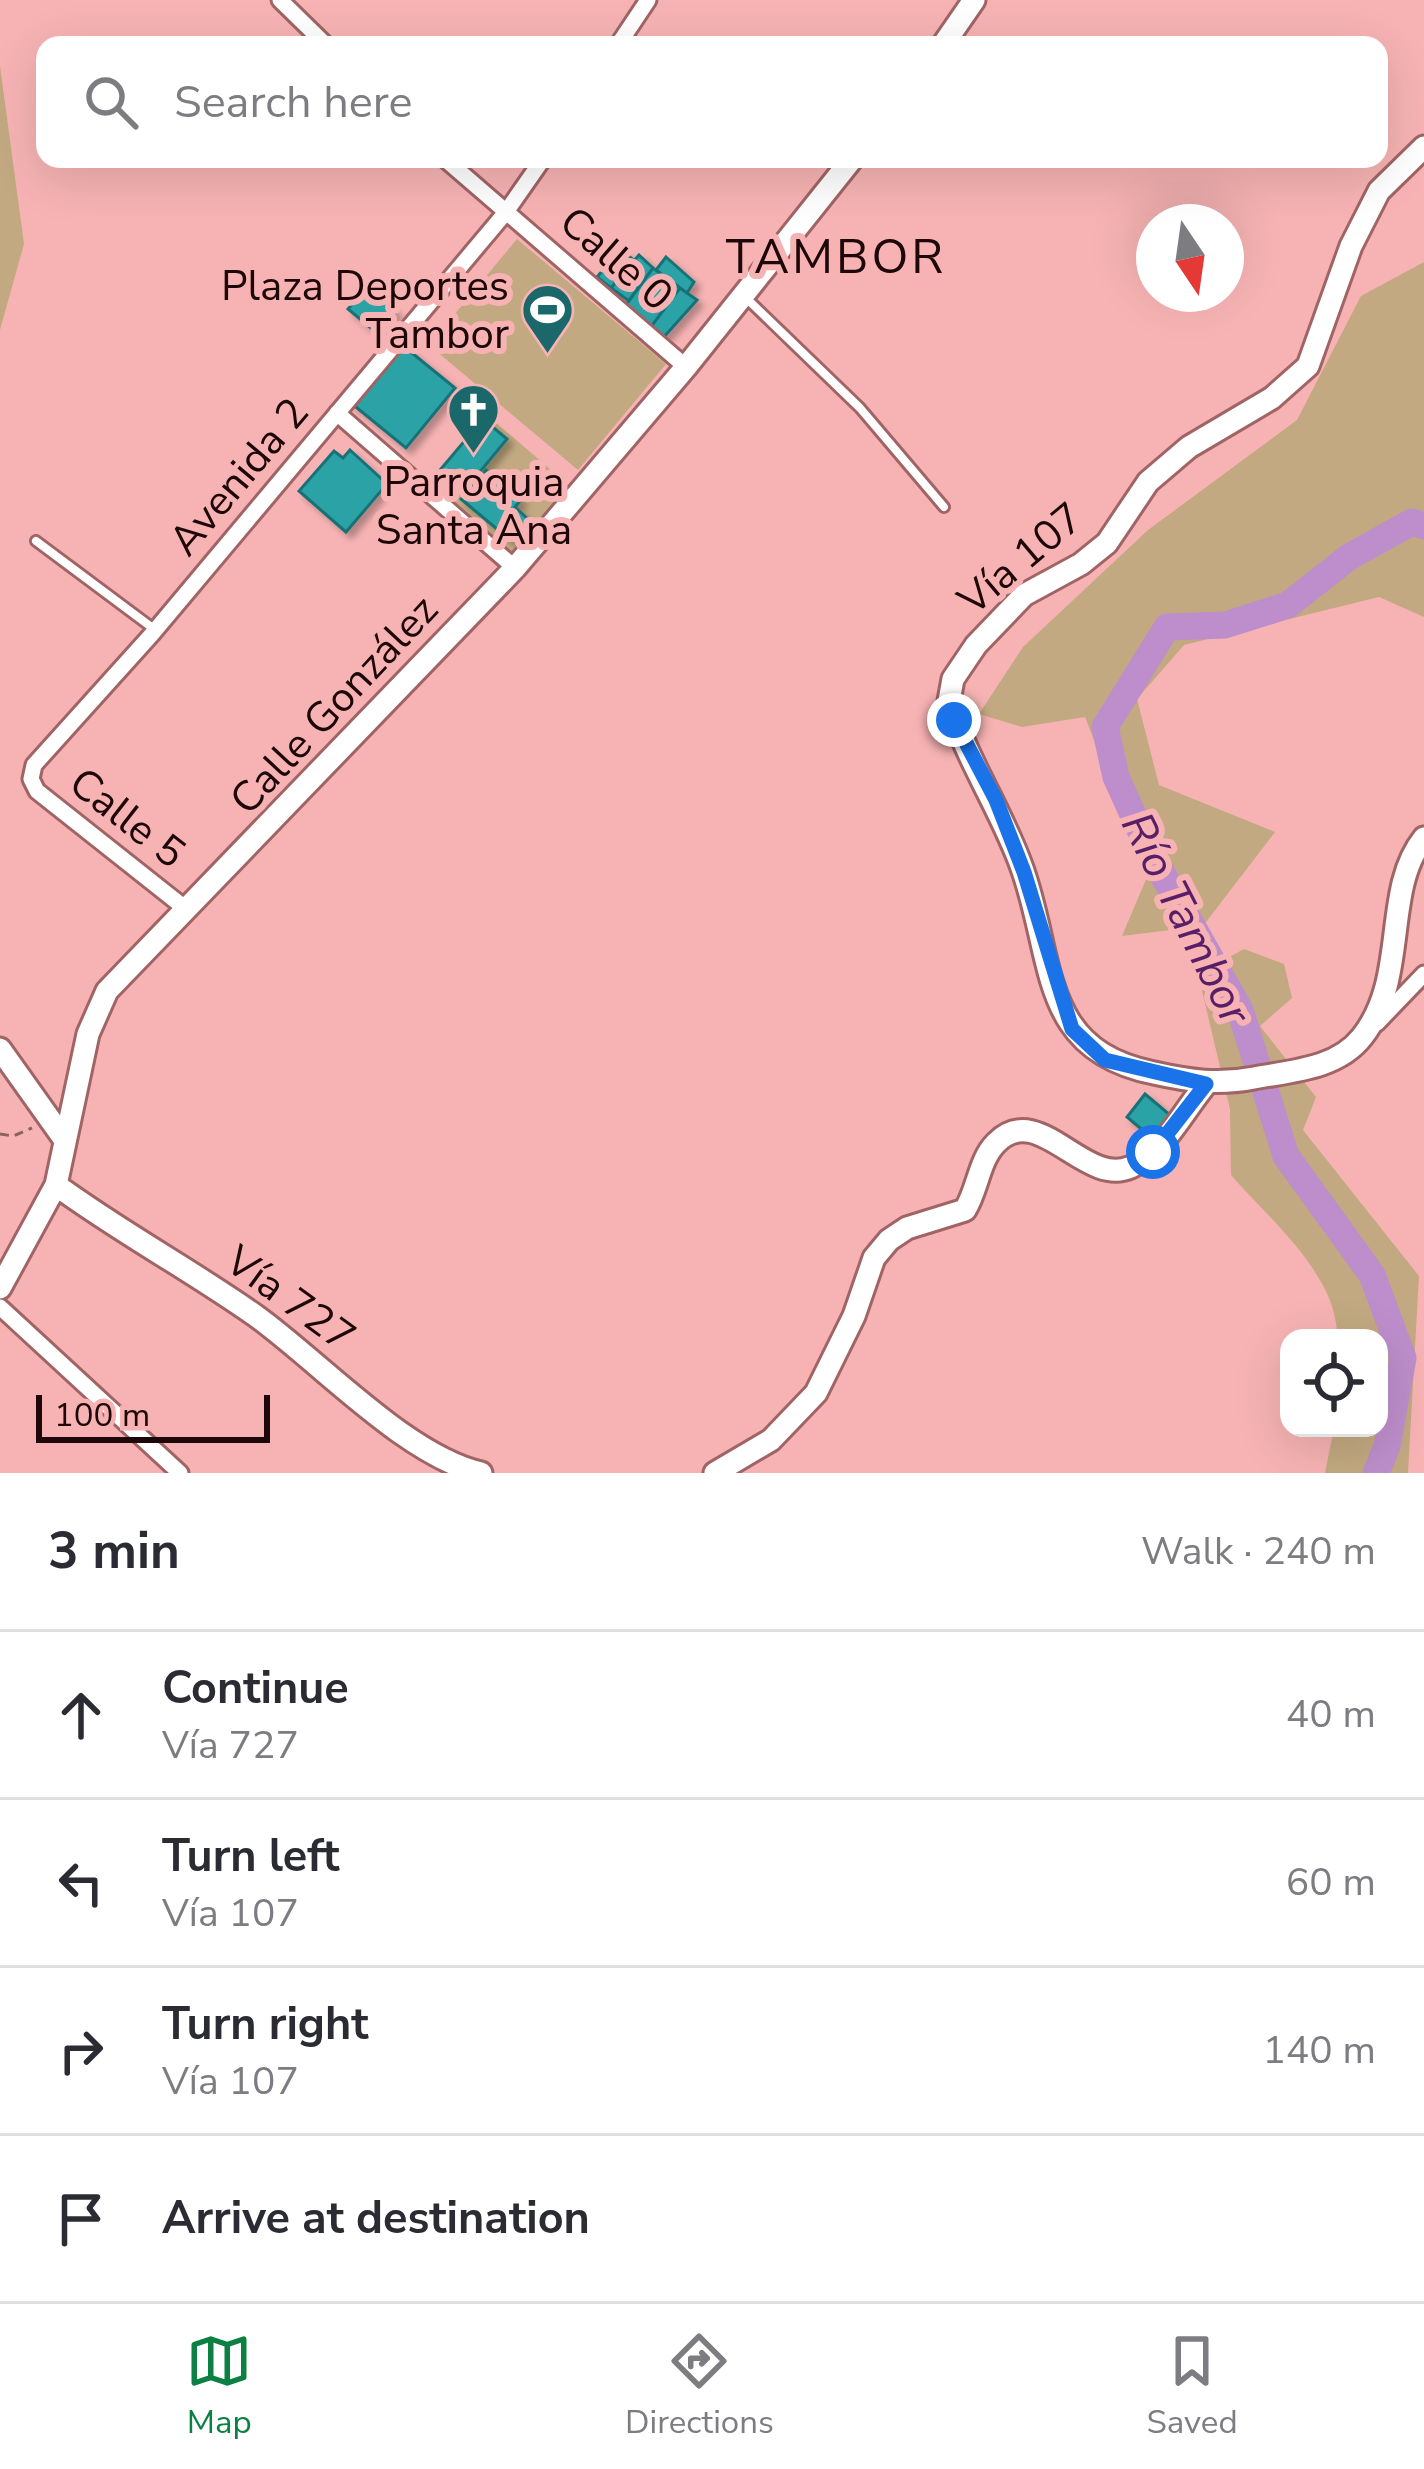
<!DOCTYPE html>
<meta charset="utf-8">
<style>
:root{--surface:#fff;--page:#f7f7f7;--text:#2b2b33;--muted:#7c7c81;--line:#e1e1e2;--accent:#0b8043}
body{margin:0;font-family:"Nunito Sans",sans-serif;background:var(--page);color:var(--text)}
.controls{position:absolute;right:36px;bottom:36px;display:grid;overflow:hidden;border-radius:24px;box-shadow:0 12px 48px #0002}
.controls button{width:108px;height:108px;display:grid;place-items:center;padding:0;border:0;border-bottom:3px solid var(--line);background:var(--surface);color:var(--text);font:60px sans-serif}
.compass{position:absolute;left:1136px;top:204px;width:108px;height:108px;border-radius:50%;background:var(--surface);box-shadow:0 12px 48px #0002;rotate:167deg}
.scale{position:absolute;left:36px;bottom:30px;width:234px;box-sizing:border-box;padding-left:12px;border:6px solid #1d0708;border-top:0;font-size:33px;line-height:42px;white-space:nowrap;color:#1d0708;-webkit-text-stroke:9px #f7b3b3;paint-order:stroke}
.stop{position:absolute;width:36px;height:36px;margin:-27px;border:9px solid #1a73e8;border-radius:50%;background:#fff}
.stop.end{background:#1a73e8;border-color:#fff;box-shadow:0 3px 12px #0008}
.list{margin:0;padding:0;list-style:none}
h2{display:flex;justify-content:space-between;align-items:center;height:156px;margin:0;padding:0 48px;font-size:51px}
h2 small{font-size:39px;font-weight:400;color:var(--muted)}
.list li{display:grid;grid-template-columns:78px 1fr auto;gap:36px;align-items:center;box-sizing:border-box;height:168px;padding:0 48px;border-top:3px solid var(--line)}
.list b{display:block;font-size:45px;white-space:nowrap}
.list p{margin:0;font-size:39px;white-space:nowrap;color:var(--muted)}
.list em{font-size:39px;font-style:normal;color:var(--muted)}
.icon{flex:none;width:66px;height:66px;fill:none;stroke:currentColor;stroke-width:2;stroke-linecap:round;stroke-linejoin:round}
.map{position:relative;flex:none;width:1424px;height:1473px;overflow:hidden}
.search{position:absolute;background:var(--surface);box-shadow:0 12px 48px #0002;left:36px;right:36px;top:36px;height:132px;display:flex;align-items:center;gap:30px;box-sizing:border-box;padding:0 42px;border-radius:24px;color:var(--muted);font-size:45px}
.sheet{height:828px;background:var(--surface)}
nav{display:flex;justify-content:space-around;align-items:center;box-sizing:border-box;height:168px;border-top:3px solid var(--line);background:var(--surface);font-size:33px;color:var(--muted)}
nav a{display:grid;justify-items:center;gap:6px}
nav .on{color:var(--accent)}
.map>svg:first-child{display:block}
.green{fill:#c2a981}
.lines{fill:none;stroke-linecap:round;stroke-linejoin:round}
.river{stroke:#bd8ecb;stroke-width:27}
.building{fill:#2aa2a6;stroke:#187276;stroke-width:3;filter:url(#shadow)}
.lane-casing{stroke:#a16465;stroke-width:14}
.street-casing{stroke:#a16465;stroke-width:21}
.secondary-casing{stroke:#a16465;stroke-width:27}
.path{stroke:#8e6161;stroke-width:3;stroke-dasharray:9 6;stroke-linecap:butt}
.lane{stroke:#fff;stroke-width:8}
.street{stroke:#fff;stroke-width:15}
.secondary{stroke:#fff;stroke-width:21}
.route{stroke:#1a73e8;stroke-width:15}
.labels{text-anchor:middle;stroke-width:12;stroke-linejoin:round;paint-order:stroke}
.street-label{font-size:42px;fill:#1d0708;stroke:#f7b3b3}
.poi-label{font-size:42px;fill:#1d0708;stroke:#f7b3b3;text-anchor:end}
.water-label{font-size:45px;font-style:italic;fill:#581e67;stroke:#f7b3b3}
.quarter-label{font-size:48px;letter-spacing:3px;fill:#1d0708;stroke:#f7b3b3}
</style>
<div class="map">
<svg width="1424" height="1473" viewBox="0 0 1424 1473">
<defs>
<filter id="shadow"><feDropShadow dx="5.5" dy="5.5" stdDeviation="3" flood-color="#0004"/></filter>
</defs>
<rect width="100%" height="100%" fill="#f7b3b3"/>
<path class="green" d="M0,66L24,244L0,330Z
M517,239L666,364L578,470L429,345Z
M1424,262V617L1379,597L1184,645L1137,699L1159,785L1275,832L1203,926L1122,936L1147,877L1085,717L1022,727L979,714L1023,647L1148,530L1297,420L1361,296Z
M487,415L571,487L514,554L428,485L440,470L465,489Z
M1244,949L1284,964L1292,998L1260,1026L1316,1097L1303,1130L1419,1276L1408,1473H1325L1334,1428H1379V1338H1337C1339,1276 1268,1218 1231,1175L1230,1109L1198,974Z"/>
<g class="lines">
<path class="river" d="M1376,1473L1387,1446L1403,1358L1372,1275L1286,1156L1240,1010L1151,854L1116,777L1105,727L1167,627L1225,625L1288,605L1349,557L1412,522L1424,526"/>
</g>
<path class="building" d="M620,250L634,260L611,288L597,277Z
M639,255L653,268L629,301L611,288Z
M666,257L694,282L687,293L656,270Z
M653,268L680,288L651,327L624,307Z
M366,287L396,312L378,334L348,309Z
M680,288L697,300L662,339L650,328Z
M401,344L455,388L406,448L351,403Z
M483,419L507,439L465,490L440,470Z
M350,450L387,484L346,532L299,491L334,451L343,458Z
M486,470L521,500L515,507L528,519L510,540L461,499Z
M1145,1094L1170,1115L1152,1138L1127,1117Z"/>
<g class="lines">
<defs>
<path id="lane" d="M744,296L860,408L944,507
M36,541L154,629"/>
<path id="street" d="M280,0L326,45
M618,45L648,0
M445,159L686,367
M337,413L515,568
M186,909L37,791L31,779L34,765L152,634L506,212L543,159
M1377,1023L1424,974
M0,1307L180,1473"/>
<path id="secondary" d="M943,45L974,0
M1424,147L1379,191L1351,246L1308,366L1272,398L1189,447L1148,482L1107,543L1081,564L1024,595L976,645L953,679L949,701C965,758 1002,811 1022,868C1055,960 1038,1050 1154,1073C1190,1081 1218,1085 1254,1078C1291,1071 1337,1069 1362,1037C1409,978 1382,890 1424,838
M0,1049L64,1139
M56,1185C120,1232 191,1270 256,1316C320,1362 406,1456 481,1473
M0,1288L56,1185L88,1034L107,991L515,568L686,367L852,159
M715,1473L771,1440L816,1393L854,1316L874,1258L889,1240L907,1228L965,1210C978,1189 979,1160 996,1143C1039,1099 1084,1188 1131,1167C1164,1152 1184,1110 1206,1084"/>
</defs>
<use href="#lane" class="lane-casing"/>
<use href="#street" class="street-casing"/>
<use href="#secondary" class="secondary-casing"/>
<path class="path" d="M0,1134L13,1136L32,1128"/>
<use href="#lane" class="lane"/>
<use href="#street" class="street"/>
<use href="#secondary" class="secondary"/>
</g>
<g class="lines">
<path class="route" d="M954,720L996,800L1024,872L1072,1029L1105,1060L1206,1084L1153,1152"/>
</g>
<defs>
<symbol id="stadium-pin" viewBox="-11 -11 22 30"><path d="M0 17L-7.5 6A9.5 9.5 0 1 1 7.5 6Z" fill="#1b686b" stroke="#f7b3b3"/><path d="M0-5a6.5 5 0 1 0 0 10a6.5 5 0 1 0 0-10ZM-3.5-1.8h7v3.6h-7Z" fill="#fff"/></symbol>
<symbol id="church-pin" viewBox="-11 -11 22 30"><path d="M0 17L-7.5 6A9.5 9.5 0 1 1 7.5 6Z" fill="#1b686b" stroke="#f7b3b3"/><path d="M-1.2-6h2.4v3.5h3.3v2.4h-3.3V6h-2.4V-.1h-3.3v-2.4h3.3Z" fill="#fff"/></symbol>
</defs>
<g fill-rule="evenodd">
<use href="#stadium-pin" x="518" y="280" width="59" height="81"/>
<use href="#church-pin" x="444" y="380" width="59" height="81"/>
</g>
<g class="labels">
<g class="street-label">
<text transform="translate(617 258) rotate(41)" y="15">Calle 0</text>
<text transform="translate(238 476) rotate(-50)" y="15">Avenida 2</text>
<text transform="translate(1020 558) rotate(-40)" y="15">Vía 107</text>
<text transform="translate(333 704) rotate(-47)" y="15">Calle González</text>
<text transform="translate(128 817) rotate(38)" y="15">Calle 5</text>
<text transform="translate(291 1298) rotate(36)" y="15">Vía 727</text>
</g>
<g class="poi-label">
<text x="509" y="300">Plaza Deportes<tspan x="509" dy="48">Tambor</tspan></text>
<text x="474" y="496" text-anchor="middle">Parroquia<tspan x="474" dy="48">Santa Ana</tspan></text>
</g>
<g class="water-label">
<text transform="translate(1187 918) rotate(63)" y="16">Río Tambor</text>
</g>
<g class="quarter-label">
<text x="836" y="273">TAMBOR</text>
</g>
</g>
</svg>
<div class="controls">
<button><svg class="icon" aria-label="locate" viewBox="0 0 24 24"><circle cx="12" cy="12" r="6"/><path d="M12 2v4M12 18v4M2 12h4M18 12h4"/></svg></button>
</div>
<svg class="compass" viewBox="-18 -18 36 36"><path d="M0-13l5 13h-10z" fill="#e53935"/><path d="M0 13l5-13h-10z" fill="#7c7c81"/></svg>
<div class="scale">100 m</div>
<div class="stop" style="left:1153px;top:1152px"></div>
<div class="stop end" style="left:954px;top:720px"></div>
<div class="search"><svg class="icon" aria-label="search" viewBox="0 0 24 24"><circle cx="10" cy="10" r="6"/><path d="M15 15l6 6"/></svg>Search here</div>
</div>
<section class="sheet">
<h2>3 min<small>Walk · 240 m</small></h2>
<ul class="list">
<li><svg class="icon" aria-label="ahead" viewBox="0 0 24 24"><path d="M12 20V5M6 11l6-6 6 6"/></svg><div><b>Continue</b><p>Vía 727</p></div><em>40 m</em></li>
<li><svg class="icon" aria-label="left" viewBox="0 0 24 24"><path d="M17 20v-9H6M10 6l-5 5 5 5"/></svg><div><b>Turn left</b><p>Vía 107</p></div><em>60 m</em></li>
<li><svg class="icon" aria-label="right" viewBox="0 0 24 24"><path d="M7 20v-9h11M14 6l5 5-5 5"/></svg><div><b>Turn right</b><p>Vía 107</p></div><em>140 m</em></li>
<li><svg class="icon" aria-label="arrive" viewBox="0 0 24 24"><path d="M6 21V4h12l-3 4 3 4H6"/></svg><div><b>Arrive at destination</b></div></li>
</ul>
</section>
<nav>
<a class="on"><svg class="icon" aria-label="map" viewBox="0 0 24 24"><path d="M3 6l6-2 6 2 6-2v14l-6 2-6-2-6 2zM9 4v14M15 6v14"/></svg>Map</a>
<a><svg class="icon" aria-label="directions" viewBox="0 0 24 24"><path d="M12 3l9 9-9 9-9-9zM9 14v-3h6M13 9l2 2-2 2"/></svg>Directions</a>
<a><svg class="icon" aria-label="saved" viewBox="0 0 24 24"><path d="M7 4h10v16l-5-4-5 4z"/></svg>Saved</a>
</nav>
